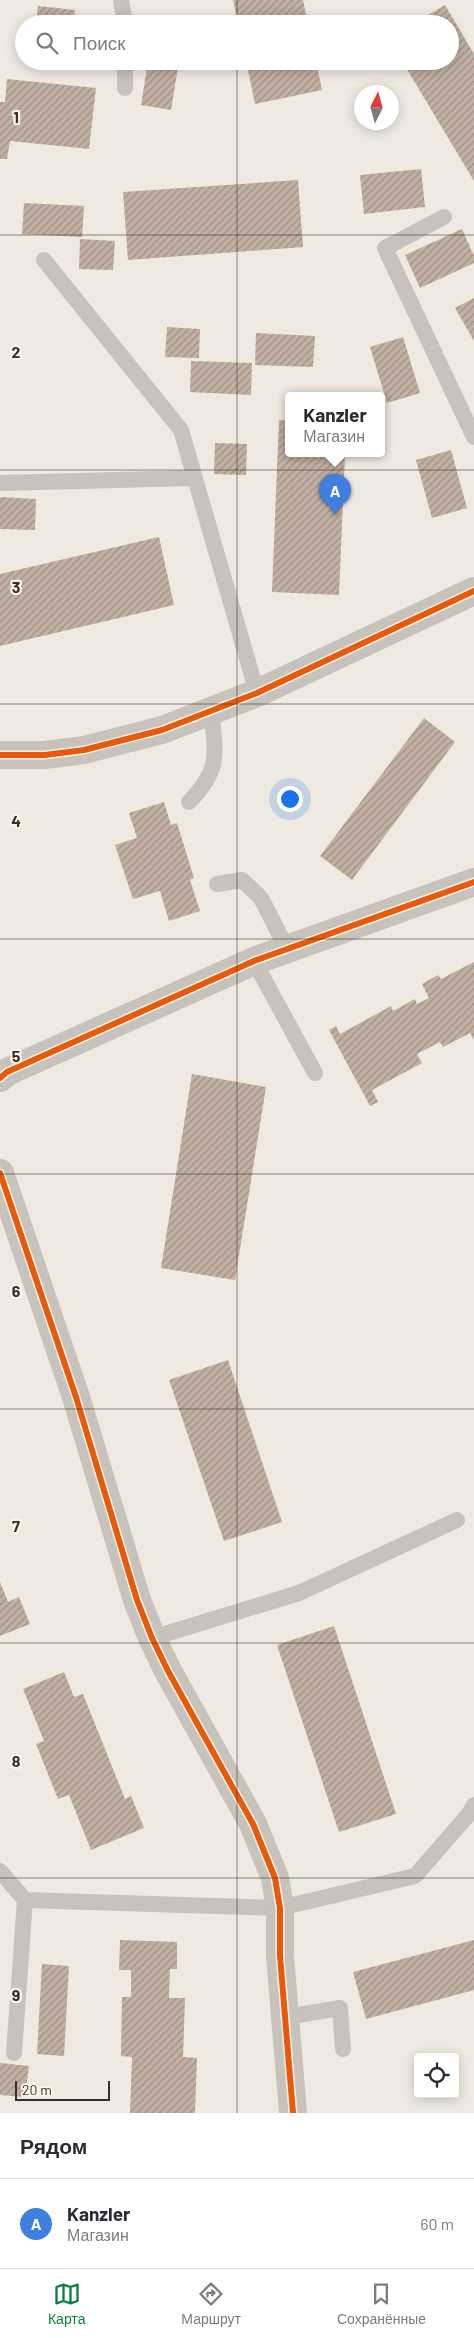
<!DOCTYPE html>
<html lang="ru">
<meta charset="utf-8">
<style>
:root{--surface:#fff;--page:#f7f7f7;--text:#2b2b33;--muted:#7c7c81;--line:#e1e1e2;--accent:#0b8043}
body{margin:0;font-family:Barlow,sans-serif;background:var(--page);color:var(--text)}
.controls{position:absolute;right:15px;bottom:15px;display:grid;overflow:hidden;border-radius:5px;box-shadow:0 2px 12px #0003}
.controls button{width:45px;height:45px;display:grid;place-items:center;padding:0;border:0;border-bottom:1px solid var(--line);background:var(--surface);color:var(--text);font:25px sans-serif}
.compass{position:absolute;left:354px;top:85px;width:45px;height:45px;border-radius:50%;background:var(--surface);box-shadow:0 2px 12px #0003;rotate:6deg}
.scale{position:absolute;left:15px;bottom:12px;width:95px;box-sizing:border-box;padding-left:5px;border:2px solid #383028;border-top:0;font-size:14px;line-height:18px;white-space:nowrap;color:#383028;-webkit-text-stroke:4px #faf5e9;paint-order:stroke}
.you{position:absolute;left:289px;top:798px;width:18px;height:18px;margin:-12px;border:4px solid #fff;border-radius:50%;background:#1a73e8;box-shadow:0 0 0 8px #1a73e833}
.badge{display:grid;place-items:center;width:32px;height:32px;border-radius:50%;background:var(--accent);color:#fff;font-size:16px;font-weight:700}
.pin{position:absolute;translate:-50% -41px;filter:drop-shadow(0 1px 2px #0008)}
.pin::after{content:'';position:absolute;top:26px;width:18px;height:15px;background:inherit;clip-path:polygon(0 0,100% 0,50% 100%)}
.popup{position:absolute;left:285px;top:392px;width:100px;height:65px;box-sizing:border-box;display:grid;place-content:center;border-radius:5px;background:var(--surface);filter:drop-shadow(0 1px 4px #0005);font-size:16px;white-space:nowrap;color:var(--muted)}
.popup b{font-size:19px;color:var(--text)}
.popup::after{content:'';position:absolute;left:50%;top:100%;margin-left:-10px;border:10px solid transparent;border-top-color:var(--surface)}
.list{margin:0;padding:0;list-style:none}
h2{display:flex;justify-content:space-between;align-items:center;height:65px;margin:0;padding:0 20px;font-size:21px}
h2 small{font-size:16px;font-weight:400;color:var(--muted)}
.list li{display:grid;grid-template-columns:32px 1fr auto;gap:15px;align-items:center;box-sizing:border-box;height:90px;padding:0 20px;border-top:1px solid var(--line)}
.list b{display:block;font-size:19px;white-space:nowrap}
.list p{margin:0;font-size:16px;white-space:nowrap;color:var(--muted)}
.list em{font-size:16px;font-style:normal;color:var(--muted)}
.icon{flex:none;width:28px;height:28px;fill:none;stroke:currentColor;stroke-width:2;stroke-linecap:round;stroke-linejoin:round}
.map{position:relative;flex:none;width:474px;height:2113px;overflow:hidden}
.search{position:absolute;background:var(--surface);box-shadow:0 2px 12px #0003;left:15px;right:15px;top:15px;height:55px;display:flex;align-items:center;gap:12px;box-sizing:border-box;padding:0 18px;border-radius:28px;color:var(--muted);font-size:19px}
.sheet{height:155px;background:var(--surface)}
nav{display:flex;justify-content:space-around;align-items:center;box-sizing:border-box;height:70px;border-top:1px solid var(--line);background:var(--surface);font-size:14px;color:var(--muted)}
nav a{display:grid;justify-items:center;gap:2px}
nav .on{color:var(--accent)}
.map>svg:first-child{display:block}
.building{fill:url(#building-hatch)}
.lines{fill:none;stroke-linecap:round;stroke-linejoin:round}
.service{stroke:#c7c2bb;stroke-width:16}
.minor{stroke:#c7c2bb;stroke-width:28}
.cycleway-casing{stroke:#faf5e9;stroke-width:9}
.cycleway{stroke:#e8590c;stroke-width:6}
.grid{fill:none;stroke:#383028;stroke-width:1;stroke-opacity:0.55}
.grid-label{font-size:16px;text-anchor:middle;font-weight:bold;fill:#383028;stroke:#faf5e9;stroke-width:4.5;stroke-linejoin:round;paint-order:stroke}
</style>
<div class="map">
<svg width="474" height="2113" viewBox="0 0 474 2113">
<defs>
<pattern id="building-hatch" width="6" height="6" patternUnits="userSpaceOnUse" patternTransform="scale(1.25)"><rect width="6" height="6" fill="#c2b0a3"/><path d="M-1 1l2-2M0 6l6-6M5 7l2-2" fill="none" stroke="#9f9085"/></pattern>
</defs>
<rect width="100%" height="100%" fill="#eeeae2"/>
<path class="building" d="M233,0H303L308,24H238Z
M445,5L474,54V181L402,61H450V24H413Z
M38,6L75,10L74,24H36Z
M148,61H179L171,110L141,105Z
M246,61H316L322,90L255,104Z
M7,79L96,88L89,149L10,141L7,159H0V102H5Z
M421,169L425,207L364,214L360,175Z
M298,180L303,247L128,260L123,192Z
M24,203L84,206L82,237L22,234Z
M462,229L474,256V263L420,288L405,255Z
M80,239L115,241L113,270L79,269Z
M474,298V341L455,308Z
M167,327L200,329L199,358L165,357Z
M256,333L315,336L313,367L255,365Z
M403,337L420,393L387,403L370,347Z
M191,361L252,363L251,395L190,392Z
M279,420L289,421V454H345L339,595L272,592Z
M215,443L247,444L246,475L214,474Z
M451,450L467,508L432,518L416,460Z
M0,497L36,499L35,530L0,529Z
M159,537L174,605L0,646V574Z
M424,718L455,742L352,880L320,856Z
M164,802L171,825L177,823L194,878L190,880L200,911L169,921L160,891L133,899L115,845L137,838L129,813Z
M474,962V1040L470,1033L443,1047L440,1042L417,1054L422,1063L372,1090L378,1102L370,1106L329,1030L336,1026L340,1034L391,1006L393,1011L415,999L417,1004L429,998L422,984L438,975L441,979Z
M192,1074L266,1087L235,1280L161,1268Z
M228,1360L282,1522L224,1541L169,1380Z
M0,1582L8,1602L19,1597L30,1624L0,1636Z
M334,1626L396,1814L339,1832L277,1645Z
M64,1672L74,1697L83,1694L125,1799L131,1796L144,1828L91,1850L69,1795L58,1799L36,1744L44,1741L23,1689Z
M120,1940L177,1942V1969H170L169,1998H185L183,2057L197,2058L195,2113H130L132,2057L121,2056L122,1997H131V1970H119Z
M474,1940V1990L366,2019L353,1972Z
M42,1964L69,1966L64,2056L37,2054Z
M0,2063L29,2066L25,2097L0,2095Z"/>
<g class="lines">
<path class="service" d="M121,0L125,24
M125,88V61
M444,217L385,248L474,437
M44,260L181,430L257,693
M0,483L195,478
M189,802C221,769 216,754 211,711
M217,884L242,880L261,898L287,949
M254,961L315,1073
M152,1638L299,1593L457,1520
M0,1871L25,1900L280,1908L415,1876L469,1814L474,1805
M286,2017L340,2008L343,2049
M14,2053L25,1900"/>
<path class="minor" d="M0,755H45L84,750L162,730L257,693L474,591
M0,1078L7,1072L254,961L474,882
M0,1173L76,1397L137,1600L152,1638L168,1671L253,1824L275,1878L280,1908V1956L293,2113"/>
<defs>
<path id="cycleway" d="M0,755H45L84,750L162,730L257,693L474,591
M0,1078L7,1072L254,961L474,882
M0,1173L76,1397L137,1600L152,1638L168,1671L253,1824L275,1878L280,1908V1956L293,2113"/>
</defs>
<use href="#cycleway" class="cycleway-casing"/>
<use href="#cycleway" class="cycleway"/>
</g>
<path class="grid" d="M237,0V24M237,61V2113M0,235H474M0,470H474M0,704H474M0,939H474M0,1174H474M0,1409H474M0,1643H474M0,1878H474"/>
<g class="grid-label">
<text x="16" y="123">1</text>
<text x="16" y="358">2</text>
<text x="16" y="593">3</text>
<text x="16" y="827">4</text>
<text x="16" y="1062">5</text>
<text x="16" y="1297">6</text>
<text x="16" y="1532">7</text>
<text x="16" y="1767">8</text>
<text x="16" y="2001">9</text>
</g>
</svg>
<div class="controls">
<button><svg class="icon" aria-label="locate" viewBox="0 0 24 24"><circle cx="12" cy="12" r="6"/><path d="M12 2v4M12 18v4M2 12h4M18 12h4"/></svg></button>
</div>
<svg class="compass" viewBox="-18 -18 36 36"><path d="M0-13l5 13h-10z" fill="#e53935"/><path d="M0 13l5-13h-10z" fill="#7c7c81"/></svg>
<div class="scale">20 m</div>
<div class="you"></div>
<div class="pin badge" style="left:335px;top:515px;background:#3f7fe0">A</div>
<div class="popup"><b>Kanzler</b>Магазин</div>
<div class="search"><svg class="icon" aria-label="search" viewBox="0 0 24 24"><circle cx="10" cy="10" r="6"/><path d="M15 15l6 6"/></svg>Поиск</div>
</div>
<section class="sheet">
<h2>Рядом<small></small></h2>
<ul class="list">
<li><span class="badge" style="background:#3f7fe0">A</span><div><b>Kanzler</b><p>Магазин</p></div><em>60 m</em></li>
</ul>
</section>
<nav>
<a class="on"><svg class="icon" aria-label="map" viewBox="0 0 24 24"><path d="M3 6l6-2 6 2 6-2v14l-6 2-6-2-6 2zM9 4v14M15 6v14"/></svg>Карта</a>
<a><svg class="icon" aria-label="directions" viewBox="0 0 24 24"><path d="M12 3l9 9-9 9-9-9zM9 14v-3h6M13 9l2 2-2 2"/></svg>Маршрут</a>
<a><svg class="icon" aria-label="saved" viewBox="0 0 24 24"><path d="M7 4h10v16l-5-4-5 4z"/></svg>Сохранённые</a>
</nav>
